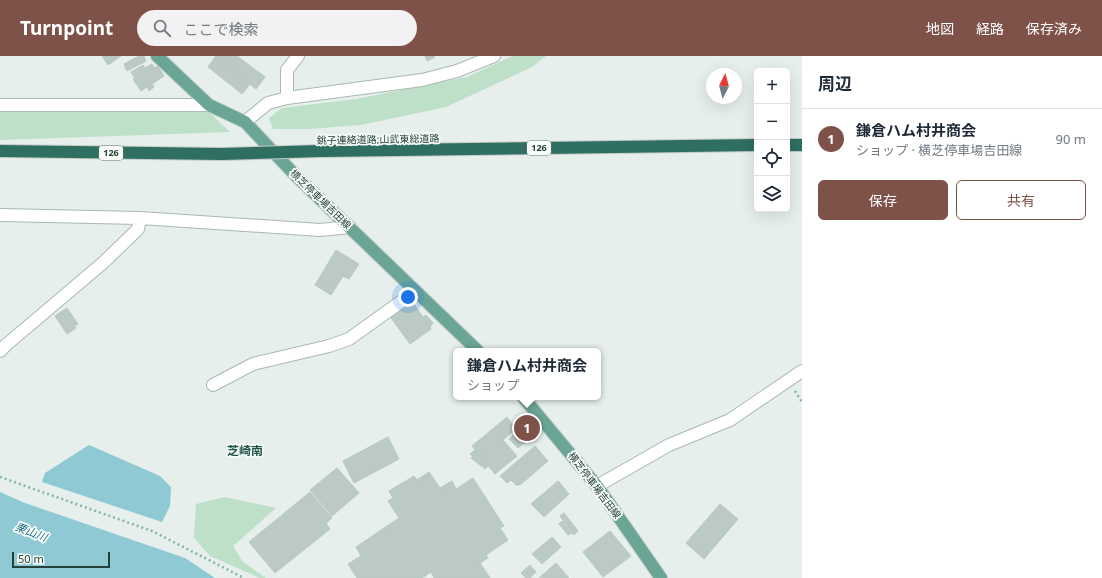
<!DOCTYPE html>
<html lang="ja">
<meta charset="utf-8">
<style>
:root{--surface:#fff;--page:#f2f2f3;--text:#1f2937;--muted:#747a83;--line:#e0e1e3;--accent:#7f5249}
body{margin:0;font-family:"Noto Sans","Noto Sans JP",sans-serif;background:var(--page);color:var(--text)}
.controls{position:absolute;right:12px;top:12px;display:grid;overflow:hidden;border-radius:6px;box-shadow:0 4px 16px #0002}
.controls button{width:36px;height:36px;display:grid;place-items:center;padding:0;border:0;border-bottom:1px solid var(--line);background:var(--surface);color:var(--text);font:20px sans-serif}
.compass{position:absolute;left:706px;top:12px;width:36px;height:36px;border-radius:50%;background:var(--surface);box-shadow:0 4px 16px #0002;rotate:6deg}
.scale{position:absolute;left:12px;bottom:10px;width:98px;box-sizing:border-box;padding-left:4px;border:2px solid #24423a;border-top:0;font-size:11px;line-height:14px;white-space:nowrap;color:#24423a;-webkit-text-stroke:3px #f7fbf9;paint-order:stroke}
.you{position:absolute;left:408px;top:241px;width:14px;height:14px;margin:-10px;border:3px solid #fff;border-radius:50%;background:#1a73e8;box-shadow:0 0 0 6px #1a73e833}
.badge{display:grid;place-items:center;width:26px;height:26px;border-radius:50%;background:var(--accent);color:#fff;font-size:13px;font-weight:700}
.pin{position:absolute;translate:-50% -50%;border:2px solid #fff;box-shadow:0 1px 4px #0006}
.popup{position:absolute;left:453px;top:292px;width:148px;height:52px;box-sizing:border-box;display:grid;place-content:center;border-radius:6px;background:var(--surface);filter:drop-shadow(0 1px 3px #0005);font-size:13px;white-space:nowrap;color:var(--muted)}
.popup b{font-size:15px;color:var(--text)}
.popup::after{content:'';position:absolute;left:50%;top:100%;margin-left:-8px;border:8px solid transparent;border-top-color:var(--surface)}
.list{margin:0;padding:0;list-style:none}
h2{display:flex;justify-content:space-between;align-items:center;height:52px;margin:0;padding:0 16px;font-size:17px}
h2 small{font-size:13px;font-weight:400;color:var(--muted)}
.list li{display:grid;grid-template-columns:26px 1fr auto;gap:12px;align-items:center;box-sizing:border-box;height:60px;padding:0 16px;border-top:1px solid var(--line)}
.list b{display:block;font-size:15px;white-space:nowrap}
.list p{margin:0;font-size:13px;white-space:nowrap;color:var(--muted)}
.list em{font-size:13px;font-style:normal;color:var(--muted)}
.actions{display:flex;gap:8px;padding:12px 16px}
.actions a{flex:1;padding:9px 0;border:1px solid var(--accent);border-radius:6px;text-align:center;font-size:14px;color:var(--accent)}
.actions .main{background:var(--accent);color:#fff}
.icon{flex:none;width:22px;height:22px;fill:none;stroke:currentColor;stroke-width:2;stroke-linecap:round;stroke-linejoin:round}
.map{position:relative;flex:none;width:802px;height:522px;overflow:hidden}
header{display:flex;align-items:center;gap:24px;box-sizing:border-box;height:56px;padding:0 20px;background:var(--accent);color:#fff}
header strong{font-size:19px}
nav{display:flex;gap:22px;margin-inline-start:auto;font-size:14px}
.search{width:280px;height:36px;background:var(--page);display:flex;align-items:center;gap:10px;box-sizing:border-box;padding:0 14px;border-radius:22px;color:var(--muted);font-size:15px}
main{display:flex}
aside{flex:1;background:var(--surface)}
.map>svg:first-child{display:block}
.green{fill:#bfe0c8}
.water{fill:#8ec9d4}
.building{fill:#bbcac4;stroke:#b8c9c2}
.lines{fill:none;stroke-linecap:round;stroke-linejoin:round}
.minor-casing{stroke:#a8b8b2;stroke-width:14}
.major-casing{stroke:#c2cac8;stroke-width:14}
.highway-casing{stroke:#c2cac8;stroke-width:14}
.path{stroke:#86b3a5;stroke-width:2.5;stroke-dasharray:2 3;stroke-linecap:butt}
.minor{stroke:#fff;stroke-width:12}
.major{stroke:#6aa596;stroke-width:12}
.highway{stroke:#2f6f62;stroke-width:12}
.highway-bridge-casing{stroke:#c2cac8;stroke-width:14;stroke-linecap:butt}
.highway-bridge{stroke:#2f6f62;stroke-width:12}
.labels{text-anchor:middle;stroke-width:3.5;stroke-linejoin:round;paint-order:stroke}
.shield{fill:#f7fbf9;stroke:#637a73;stroke-width:1}
.shield-label{font-size:9px;font-weight:bold;fill:#24423a}
.street-label{font-size:10px;fill:#24423a;stroke:#f7fbf9}
.water-label{font-size:11px;font-style:italic;fill:#1c6f80;stroke:#f7fbf9}
.quarter-label{font-size:12px;font-weight:bold;fill:#1f5548;stroke:#f7fbf9}
</style>
<header>
<strong>Turnpoint</strong>
<div class="search"><svg class="icon" aria-label="search" viewBox="0 0 24 24"><circle cx="10" cy="10" r="6"/><path d="M15 15l6 6"/></svg>ここで検索</div>
<nav><a>地図</a><a>経路</a><a>保存済み</a></nav>
</header>
<main>
<div class="map">
<svg width="802" height="522" viewBox="0 0 802 522">
<rect width="100%" height="100%" fill="#e6efeb"/>
<path class="green" d="M513,0H546L532,11L446,51L361,69L310,73H273L269,62L282,52L356,43L467,21Z
M181,53L208,55L230,76L0,84V55L69,56Z
M225,441L276,452L233,490L243,506L266,522H260L210,500L194,482L196,448Z"/>
<path class="water" d="M89,389L160,420L171,431L170,450L162,466L42,426L45,417Z
M0,436L25,447L185,502L215,522H0Z"/>
<path class="building" d="M102,0H121L108,9Z
M139,0H144L146,5L127,15L124,8Z
M216,0H237L265,21L256,33L215,1Z
M425,0H434L435,1L427,5Z
M215,1L250,28L242,38L208,11Z
M152,8L155,12L158,10L164,20L152,28L154,31L149,35L147,31L141,35L133,23L135,22L131,16L143,9L145,12Z
M336,194L359,208L349,223L343,220L331,239L315,229Z
M411,244L423,261L426,259L433,267L430,271L431,273L410,288L389,259Z
M67,252L78,268L74,270L76,272L67,278L55,260Z
M507,361L516,373L503,384L517,400L495,418L472,390Z
M530,363L540,374L518,392L509,383Z
M388,381L399,403L354,427L343,405Z
M535,390L548,405L520,429H516L511,424L507,427L500,420Z
M475,394L488,410L485,413L471,402L473,401L470,398Z
M337,412L359,437L332,460L310,434Z
M429,416L440,432L452,425L456,433L473,422L504,470L500,472L508,484L486,499L488,502L480,507L490,522H434L431,516L422,522H357L348,508L361,500L356,491L399,462L388,445L393,442L389,435L414,420L417,424Z
M558,425L569,438L544,461L531,448Z
M310,436L332,462L326,467L330,473L275,517L249,486Z
M720,448L738,463L704,503L686,487Z
M564,457L578,475L574,479L560,460Z
M562,465L572,477L568,479L559,468Z
M610,475L631,500L603,521L583,496Z
M552,481L561,491L542,508L532,498Z
M556,507L569,522H539Z
M530,509L536,516L530,522H526L521,517Z"/>
<g class="lines">
<defs>
<path id="minor" d="M287,42V14L298,0
M0,49H209
M245,66L268,47L287,42L422,24L457,15L494,0
M0,159L140,162L320,174L350,171
M0,295L6,289L104,206L138,173L140,162
M213,329L253,308L329,290L349,283L416,235
M597,430L669,389L730,364L802,315"/>
<path id="major" d="M157,0L209,49L245,66L296,120L478,295
M523,341L597,430L661,522"/>
<path id="highway" d="M787,89H802
M0,95L222,98
M320,95L757,89"/>
</defs>
<use href="#minor" class="minor-casing"/>
<use href="#major" class="major-casing"/>
<use href="#highway" class="highway-casing"/>
<path class="path" d="M795,335L802,346
M0,421L152,475L244,522"/>
<use href="#minor" class="minor"/>
<use href="#major" class="major"/>
<use href="#highway" class="highway"/>
<defs>
<path id="highway-bridge" d="M222,98L320,95"/>
</defs>
<use href="#highway-bridge" class="highway-bridge-casing"/>
<use href="#highway-bridge" class="highway-bridge"/>
</g>
<g class="labels">
<g class="shield">
<rect x="527" y="85" width="24" height="14" rx="3"/>
<rect x="99" y="90" width="24" height="14" rx="3"/>
</g>
<g class="shield-label">
<text x="539" y="95">126</text>
<text x="111" y="100">126</text>
</g>
<g class="street-label">
<text transform="translate(378 83) rotate(-1)" y="4">銚子連絡道路;山武東総道路</text>
<text transform="translate(321 143) rotate(44)" y="4">横芝停車場吉田線</text>
<text transform="translate(595 429) rotate(53)" y="4">横芝停車場吉田線</text>
</g>
<g class="water-label">
<text transform="translate(31 476) rotate(21)" y="4">栗山川</text>
</g>
<g class="quarter-label">
<text x="245" y="399">芝崎南</text>
</g>
</g>
</svg>
<div class="controls">
<button>+</button>
<button>−</button>
<button><svg class="icon" aria-label="locate" viewBox="0 0 24 24"><circle cx="12" cy="12" r="6"/><path d="M12 2v4M12 18v4M2 12h4M18 12h4"/></svg></button>
<button><svg class="icon" aria-label="layers" viewBox="0 0 24 24"><path d="M12 4l9 5-9 5-9-5zM3 14l9 5 9-5"/></svg></button>
</div>
<svg class="compass" viewBox="-18 -18 36 36"><path d="M0-13l5 13h-10z" fill="#e53935"/><path d="M0 13l5-13h-10z" fill="#747a83"/></svg>
<div class="scale">50 m</div>
<div class="you"></div>
<div class="pin badge" style="left:527px;top:372px">1</div>
<div class="popup"><b>鎌倉ハム村井商会</b>ショップ</div>
</div>
<aside>
<h2>周辺<small></small></h2>
<ul class="list">
<li><span class="badge">1</span><div><b>鎌倉ハム村井商会</b><p>ショップ · 横芝停車場吉田線</p></div><em>90 m</em></li>
</ul>
<div class="actions"><a class="main">保存</a><a>共有</a></div>
</aside>
</main>
